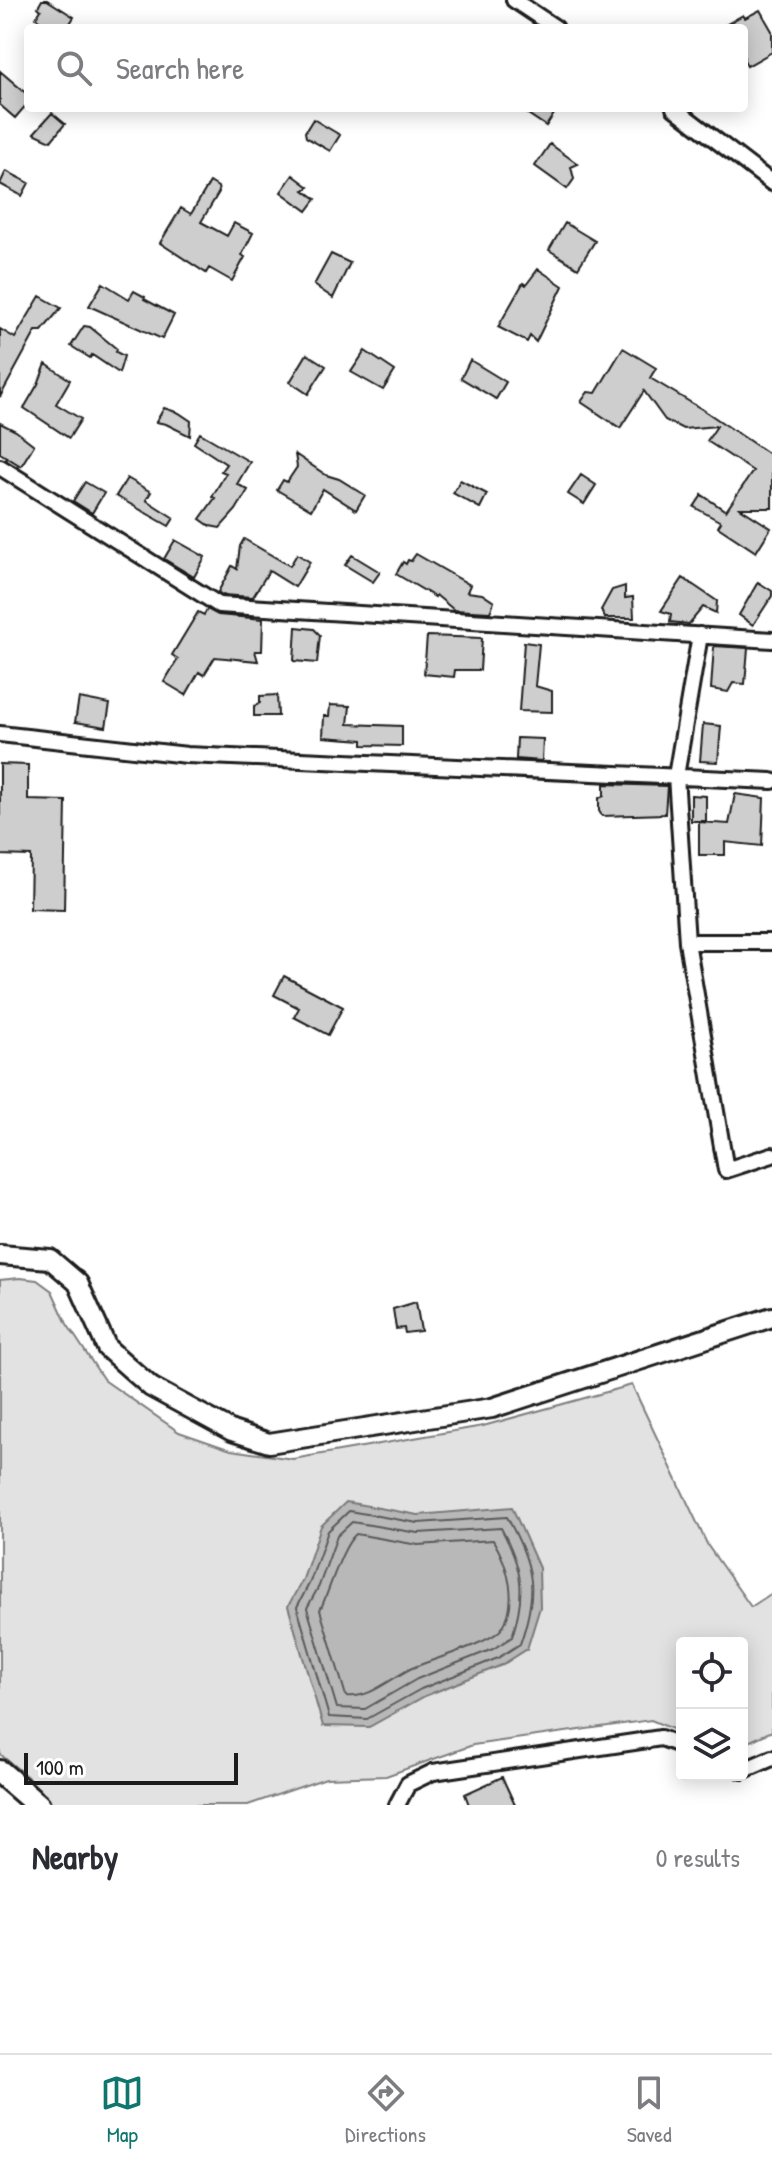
<!DOCTYPE html>
<style>
:root{--surface:#fff;--page:#f2f2f3;--text:#2b2b33;--muted:#7c7c81;--line:#e1e1e2;--accent:#0f766e}
body{margin:0;font-family:"Patrick Hand",sans-serif;background:var(--page);color:var(--text)}
.controls{position:absolute;right:24px;bottom:24px;display:grid;overflow:hidden;border-radius:8px;box-shadow:0 4px 20px #0003}
.controls button{width:72px;height:72px;display:grid;place-items:center;padding:0;border:0;border-bottom:2px solid var(--line);background:var(--surface);color:var(--text);font:40px sans-serif}
.scale{position:absolute;left:24px;bottom:20px;width:214px;box-sizing:border-box;padding-left:8px;border:4px solid #1c1c1c;border-top:0;font-size:22px;line-height:28px;white-space:nowrap;color:#1c1c1c;-webkit-text-stroke:6px #fff;paint-order:stroke}
.list{margin:0;padding:0;list-style:none}
h2{display:flex;justify-content:space-between;align-items:center;height:104px;margin:0;padding:0 32px;font-size:34px}
h2 small{font-size:26px;font-weight:400;color:var(--muted)}
.icon{flex:none;width:44px;height:44px;fill:none;stroke:currentColor;stroke-width:2;stroke-linecap:round;stroke-linejoin:round}
.map{position:relative;flex:none;width:772px;height:1805px;overflow:hidden}
.search{position:absolute;background:var(--surface);box-shadow:0 4px 20px #0003;left:24px;right:24px;top:24px;height:88px;display:flex;align-items:center;gap:20px;box-sizing:border-box;padding:0 28px;border-radius:8px;color:var(--muted);font-size:30px}
.sheet{height:248px;background:var(--surface)}
nav{display:flex;justify-content:space-around;align-items:center;box-sizing:border-box;height:112px;border-top:2px solid var(--line);background:var(--surface);font-size:22px;color:var(--muted)}
nav a{display:grid;justify-items:center;gap:4px}
nav .on{color:var(--accent)}
.map>svg:first-child{display:block}
.green{fill:#e2e2e2;stroke:#7f7f7f;stroke-width:2}
.water{fill:#b8b8b8;stroke:#7a7a7a;stroke-width:2}
.lines{fill:none;stroke-linecap:round;stroke-linejoin:round}
.shore{stroke:#5a5a5a;stroke-width:2}
.building{fill:#cecece;stroke:#1c1c1c;stroke-width:2}
.minor-casing{stroke:#1c1c1c;stroke-width:20}
.major-casing{stroke:#1c1c1c;stroke-width:24}
.highway-casing{stroke:#1c1c1c;stroke-width:28}
.minor{stroke:#fff;stroke-width:14}
.major{stroke:#fff;stroke-width:18}
.highway{stroke:#fff;stroke-width:22}
</style>
<div class="map">
<svg width="772" height="1805" viewBox="0 0 772 1805">
<rect width="100%" height="100%" fill="#fff"/>
<filter id="ink" filterUnits="userSpaceOnUse"><feTurbulence type="fractalNoise" baseFrequency=".0125" numOctaves="2"/><feDisplacementMap in="SourceGraphic" scale="16" xChannelSelector="R" yChannelSelector="G"/><feConvolveMatrix kernelMatrix="1 2 1 2 8 2 1 2 1" color-interpolation-filters="sRGB"/></filter>
<g filter="url(#ink)">
<path class="green" d="M20,1278L37,1280L52,1291L67,1324L104,1380L179,1432L231,1450L293,1459L483,1426L632,1385L708,1546L751,1607L772,1593V1731L742,1745V1643H682V1733L651,1720L473,1745L386,1776L326,1778L248,1805H51L31,1780L0,1754V1280Z"/>
<path class="water" d="M346,1502L418,1515L512,1507L539,1568L540,1607L527,1649L502,1665L425,1696L369,1727L323,1726L288,1606L303,1579L321,1526Z"/>
<g class="lines">
<path class="shore" d="M349,1511L418,1523L507,1517C534,1567 539,1590 520,1644L498,1658L421,1689L367,1719L329,1717L297,1607L310,1582L328,1531Z
M352,1522L418,1533L501,1528C523,1569 526,1593 512,1637L493,1649L417,1679L365,1709L337,1708L307,1608L319,1586L337,1536Z
M356,1534L418,1545L493,1540C508,1565 519,1602 502,1628C494,1642 430,1660 412,1668C391,1678 370,1699 346,1696L320,1610C330,1590 341,1547 356,1534Z"/>
</g>
<path class="building" d="M42,0H47L74,17L67,28H52L36,18L41,10L38,7Z
M760,10L772,31V52L747,66L744,60V28H720L743,15L745,18Z
M0,71L28,95V103L15,118L0,105Z
M519,108H558L546,126Z
M52,113L65,124L51,141L34,133Z
M313,119L340,135L330,151L306,137L305,132Z
M550,144L578,164L571,167L574,179L567,189L535,166Z
M6,171L29,183L22,196L0,184Z
M293,175L309,187L304,190L316,199L307,211L281,192Z
M210,182L218,187L219,192L201,222L227,236L234,223L253,233L242,255L245,257L232,281L209,268L206,273L160,243L181,208L191,214Z
M565,223L595,241L578,268L549,250Z
M331,254L350,263L333,298L314,285Z
M538,269L563,286L536,342L530,336L527,342L498,327L523,283L526,285Z
M103,283L129,299L134,291L145,297L144,299L174,315L162,339L89,306Z
M40,296L61,308L42,331H36L0,397V329L15,338Z
M84,326L90,327L117,349L116,352L124,356L119,373L92,355L90,358L71,346Z
M623,348L656,368L650,378L705,411L772,456V508H740L771,528L756,552L718,527L721,522L694,507L702,495L726,511L753,471L707,441L717,426L683,429L665,420L644,391L620,428L581,402L588,392L596,393Z
M365,351L395,371L383,390L351,372Z
M307,354L326,366L308,394L290,382Z
M470,360L506,382L496,399L461,378Z
M46,364L70,380L56,404L81,419L69,438L24,408L38,384Z
M164,408L179,413L191,421L190,436L166,424L156,422Z
M0,423L16,431L34,445L21,466L0,453Z
M200,433L250,462L237,484L248,490L236,510L220,528L210,526L200,519L215,498L212,497L226,473L221,471L226,464L194,443Z
M295,454L326,475L339,479L365,495L356,510L323,489L311,510L277,490L283,480L287,482L297,467Z
M581,475L596,485L584,504L568,494Z
M127,478L151,492L146,500L174,518L169,526L116,496Z
M460,480L487,494L480,508L453,493Z
M85,482L104,493L92,513L73,501Z
M244,539L290,566L297,554L310,562L295,587L269,571L253,597L222,595L218,592L232,566L237,569L240,546Z
M175,540L205,557L194,577L164,559Z
M416,554L470,585L467,592L482,594L494,602L490,612L454,610L436,595L435,597L396,574L403,562L406,564L408,560L411,561Z
M352,555L380,572L373,582L345,565Z
M683,578L717,601L716,613L703,607L689,624L670,622L671,614L661,611Z
M758,582L772,591V596L753,625L739,615Z
M625,586V598L633,597L634,618H605L601,610L612,590Z
M207,609L218,615L263,619L262,651H255L258,661L215,657L204,675L199,672L186,695L164,682L178,659L172,655L198,612L204,615Z
M296,627L314,629L320,635L317,663L294,661Z
M427,636L482,638L480,670H455L454,677L424,674Z
M524,642L539,644L535,686L552,691V712L519,711Z
M714,646L748,648L745,684L733,683L728,692L711,689Z
M277,695L278,716H254V706L260,703V696Z
M79,698L110,704L106,727L75,722Z
M330,705L350,706L348,724L402,726V746L363,745V740L323,737L324,716H329Z
M703,724L721,726L718,762L700,761Z
M517,738L543,739L542,761L516,759Z
M0,764L28,765V800L66,801L64,910L30,909L31,856L0,855Z
M604,784L667,786L665,814L602,816L599,811V798L604,796Z
M735,794L764,798L762,846L725,842V855H699V822L729,824Z
M691,795L706,796V821H691Z
M284,976L343,1007L328,1035L294,1017L299,1008L274,995Z
M416,1302L421,1331L405,1333L404,1328L396,1329L393,1309Z
M502,1777L515,1805H469L465,1794Z"/>
<g class="lines">
<defs>
<path id="minor" d="M514,0L556,28
M674,108L772,183
M0,467L219,605L772,640
M700,635L676,776L687,942L726,1170L772,1155
M0,734L187,755L772,781
M687,942H772
M742,1771L772,1758
M397,1805L408,1784L433,1772L661,1738L682,1746"/>
<path id="major" d="M0,1255L50,1259L78,1283L107,1348L151,1387L232,1431L269,1443L492,1408L772,1317"/>
<path id="highway" d="M0,1772L38,1805"/>
</defs>
<use href="#minor" class="minor-casing"/>
<use href="#major" class="major-casing"/>
<use href="#highway" class="highway-casing"/>
<use href="#minor" class="minor"/>
<use href="#major" class="major"/>
<use href="#highway" class="highway"/>
</g>
</g>
</svg>
<div class="controls">
<button><svg class="icon" aria-label="locate" viewBox="0 0 24 24"><circle cx="12" cy="12" r="6"/><path d="M12 2v4M12 18v4M2 12h4M18 12h4"/></svg></button>
<button><svg class="icon" aria-label="layers" viewBox="0 0 24 24"><path d="M12 4l9 5-9 5-9-5zM3 14l9 5 9-5"/></svg></button>
</div>
<div class="scale">100 m</div>
<div class="search"><svg class="icon" aria-label="search" viewBox="0 0 24 24"><circle cx="10" cy="10" r="6"/><path d="M15 15l6 6"/></svg>Search here</div>
</div>
<section class="sheet">
<h2>Nearby<small>0 results</small></h2>
<ul class="list">
</ul>
</section>
<nav>
<a class="on"><svg class="icon" aria-label="map" viewBox="0 0 24 24"><path d="M3 6l6-2 6 2 6-2v14l-6 2-6-2-6 2zM9 4v14M15 6v14"/></svg>Map</a>
<a><svg class="icon" aria-label="directions" viewBox="0 0 24 24"><path d="M12 3l9 9-9 9-9-9zM9 14v-3h6M13 9l2 2-2 2"/></svg>Directions</a>
<a><svg class="icon" aria-label="saved" viewBox="0 0 24 24"><path d="M7 4h10v16l-5-4-5 4z"/></svg>Saved</a>
</nav>
